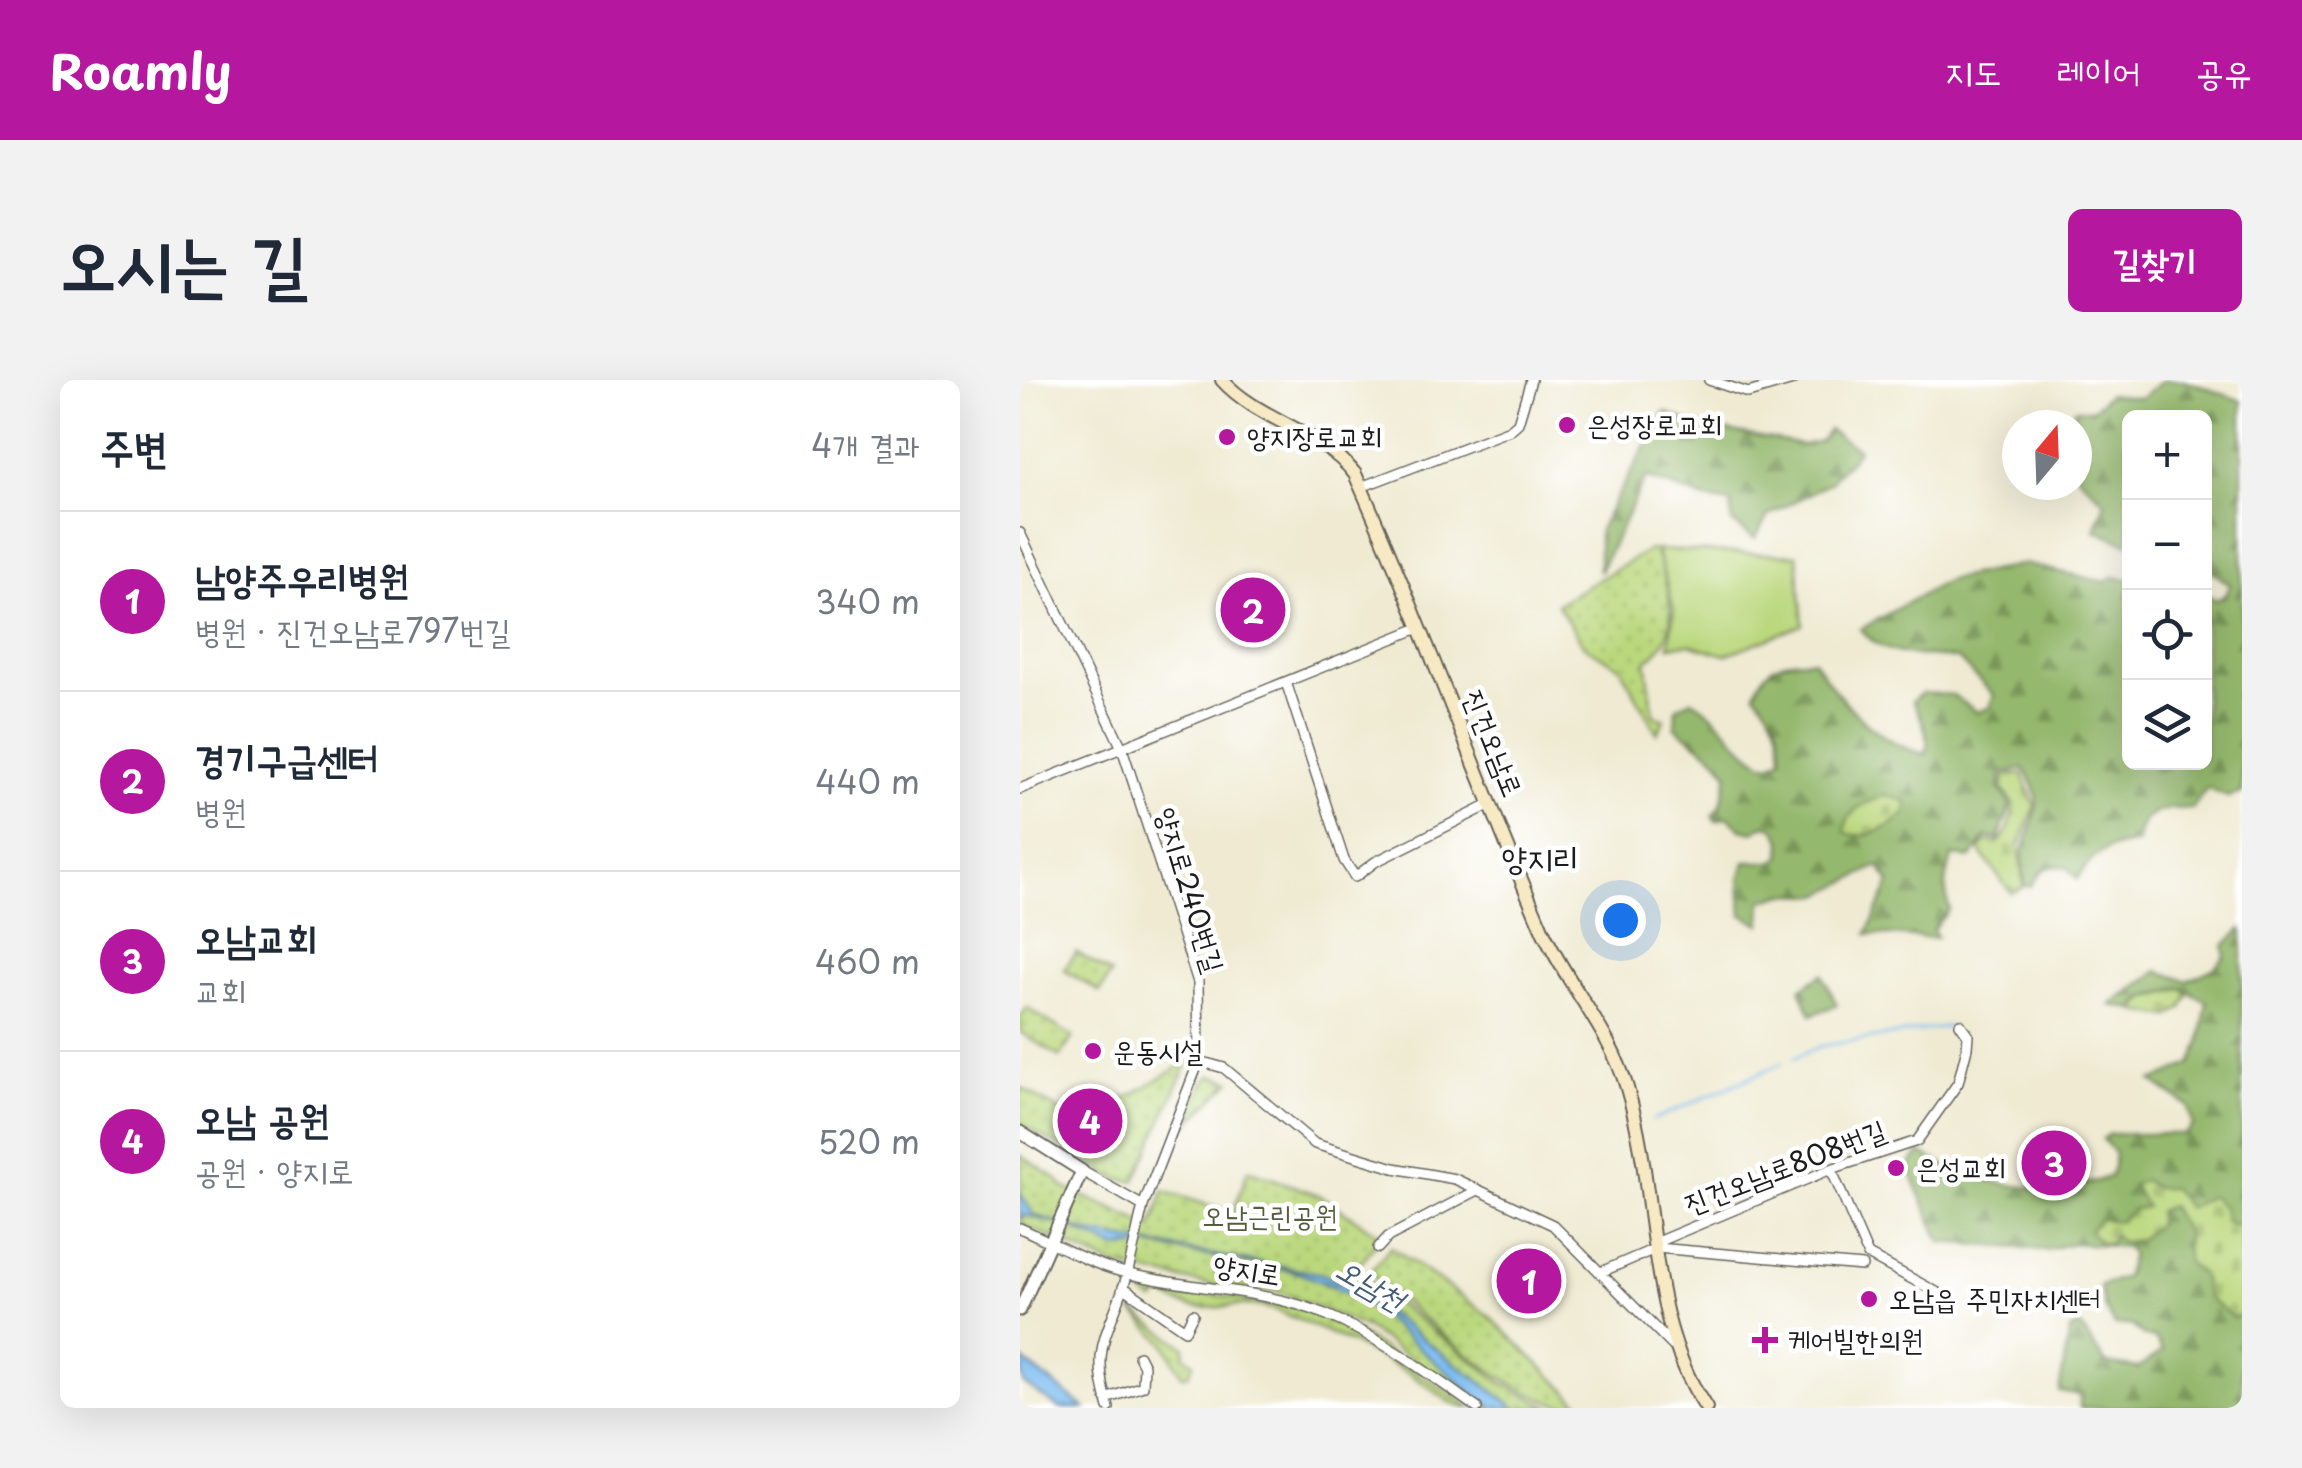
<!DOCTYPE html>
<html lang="ko">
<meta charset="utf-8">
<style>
:root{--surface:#fff;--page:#f2f2f3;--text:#1f2937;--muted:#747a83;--line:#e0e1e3;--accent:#b5179e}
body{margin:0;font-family:"Playpen Sans","Poor Story",sans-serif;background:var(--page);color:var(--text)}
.controls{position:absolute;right:30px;top:30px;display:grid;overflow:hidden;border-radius:15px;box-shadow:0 10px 40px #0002}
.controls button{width:90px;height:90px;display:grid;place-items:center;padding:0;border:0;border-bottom:2px solid var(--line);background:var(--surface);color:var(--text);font:50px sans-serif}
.compass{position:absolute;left:982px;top:30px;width:90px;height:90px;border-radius:50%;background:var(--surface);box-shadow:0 10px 40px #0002;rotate:19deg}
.you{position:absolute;left:600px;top:540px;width:35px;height:35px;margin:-25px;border:8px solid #fff;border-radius:50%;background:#1a73e8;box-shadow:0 0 0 15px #1a73e833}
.badge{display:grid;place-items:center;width:65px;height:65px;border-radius:50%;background:var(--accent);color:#fff;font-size:32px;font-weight:700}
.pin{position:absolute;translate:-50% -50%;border:5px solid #fff;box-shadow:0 2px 10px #0006}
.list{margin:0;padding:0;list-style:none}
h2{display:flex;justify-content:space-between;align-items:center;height:130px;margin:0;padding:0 40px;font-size:42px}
h2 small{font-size:32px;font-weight:400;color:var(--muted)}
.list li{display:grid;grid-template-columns:65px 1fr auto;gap:30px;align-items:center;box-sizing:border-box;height:180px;padding:0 40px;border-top:2px solid var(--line)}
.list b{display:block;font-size:38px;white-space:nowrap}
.list p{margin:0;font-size:32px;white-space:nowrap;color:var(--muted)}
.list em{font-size:32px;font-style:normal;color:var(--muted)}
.icon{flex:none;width:55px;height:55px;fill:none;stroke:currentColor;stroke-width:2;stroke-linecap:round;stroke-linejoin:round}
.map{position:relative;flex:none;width:1222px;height:1028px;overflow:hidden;border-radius:15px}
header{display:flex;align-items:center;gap:60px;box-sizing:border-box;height:140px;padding:0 50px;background:var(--accent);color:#fff}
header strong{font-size:48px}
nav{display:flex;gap:55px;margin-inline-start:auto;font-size:35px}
.intro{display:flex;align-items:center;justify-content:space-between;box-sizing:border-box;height:240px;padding:0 60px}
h1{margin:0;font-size:70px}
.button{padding:25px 45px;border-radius:15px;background:var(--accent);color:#fff;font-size:35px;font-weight:700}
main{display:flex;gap:60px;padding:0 60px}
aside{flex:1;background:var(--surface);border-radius:15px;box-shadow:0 10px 40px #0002}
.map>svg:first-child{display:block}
.green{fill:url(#green-dots);stroke:#6c7a4d;stroke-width:2.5}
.forest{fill:url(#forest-firs);stroke:#586a44;stroke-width:2.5}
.cemetery{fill:url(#cemetery-stones);stroke:#6c7a4d;stroke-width:2.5}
.pitch{fill:#bbd87e;stroke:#6c7a4d;stroke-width:2.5}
.water{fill:url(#water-ripples);stroke:#4c6c86;stroke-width:2.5}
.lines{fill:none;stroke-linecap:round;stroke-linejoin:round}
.stream{stroke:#7cbcf0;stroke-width:2.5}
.minor-casing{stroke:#66645b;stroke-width:12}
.tertiary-casing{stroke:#66645b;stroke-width:15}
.secondary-casing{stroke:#66645b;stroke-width:16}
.minor{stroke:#fff;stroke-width:9}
.tertiary{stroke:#fff;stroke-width:11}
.secondary{stroke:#f6e9c3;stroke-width:12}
.poi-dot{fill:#b5179e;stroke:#fff;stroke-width:4}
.labels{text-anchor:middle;stroke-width:9;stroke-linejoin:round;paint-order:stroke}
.poi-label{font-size:28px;fill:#1c1c1c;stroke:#fff;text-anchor:start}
.street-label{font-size:28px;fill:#1c1c1c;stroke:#fff}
.park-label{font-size:28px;fill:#545e3e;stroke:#fff}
.water-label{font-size:30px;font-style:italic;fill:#425c71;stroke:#fff}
.quarter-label{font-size:32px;fill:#1c1c1c;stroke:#fff}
</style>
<header>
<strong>Roamly</strong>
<nav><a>지도</a><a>레이어</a><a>공유</a></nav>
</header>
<div class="intro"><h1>오시는 길</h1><a class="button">길찾기</a></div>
<main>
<aside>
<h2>주변<small>4개 결과</small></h2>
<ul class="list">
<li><span class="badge">1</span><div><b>남양주우리병원</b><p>병원 · 진건오남로797번길</p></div><em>340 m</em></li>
<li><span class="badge">2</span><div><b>경기구급센터</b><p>병원</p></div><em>440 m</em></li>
<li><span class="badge">3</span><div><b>오남교회</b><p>교회</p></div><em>460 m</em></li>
<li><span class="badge">4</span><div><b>오남 공원</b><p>공원 · 양지로</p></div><em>520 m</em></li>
</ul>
</aside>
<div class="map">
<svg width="1222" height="1028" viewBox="0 0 1222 1028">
<defs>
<pattern id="green-dots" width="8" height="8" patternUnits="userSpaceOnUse" patternTransform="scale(2.5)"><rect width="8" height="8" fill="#bbd87e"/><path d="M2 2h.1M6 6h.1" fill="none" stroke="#a0b96c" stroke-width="1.8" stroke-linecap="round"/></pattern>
<pattern id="forest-firs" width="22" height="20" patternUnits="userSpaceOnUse" patternTransform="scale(2.5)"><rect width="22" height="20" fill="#94b86d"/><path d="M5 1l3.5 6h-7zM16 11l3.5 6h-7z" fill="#789559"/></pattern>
<pattern id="cemetery-stones" width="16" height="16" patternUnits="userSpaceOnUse" patternTransform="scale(2.5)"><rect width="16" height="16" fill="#bbd87e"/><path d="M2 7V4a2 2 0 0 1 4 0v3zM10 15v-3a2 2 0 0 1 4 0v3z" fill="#a0b96c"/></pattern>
<pattern id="water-ripples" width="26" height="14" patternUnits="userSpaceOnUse" patternTransform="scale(2.5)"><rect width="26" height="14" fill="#7cbcf0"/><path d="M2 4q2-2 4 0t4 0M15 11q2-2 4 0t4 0" fill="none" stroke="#6ba1cd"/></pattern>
</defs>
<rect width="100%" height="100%" fill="#fff"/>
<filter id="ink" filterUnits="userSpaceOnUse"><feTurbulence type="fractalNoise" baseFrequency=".01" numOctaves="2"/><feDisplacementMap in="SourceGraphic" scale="20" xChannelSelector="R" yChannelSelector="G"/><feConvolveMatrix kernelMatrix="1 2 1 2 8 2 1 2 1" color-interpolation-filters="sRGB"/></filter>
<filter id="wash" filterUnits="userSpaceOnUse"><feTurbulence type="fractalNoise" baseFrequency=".0048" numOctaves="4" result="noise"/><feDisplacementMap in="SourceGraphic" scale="40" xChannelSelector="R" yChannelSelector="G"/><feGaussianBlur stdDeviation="2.25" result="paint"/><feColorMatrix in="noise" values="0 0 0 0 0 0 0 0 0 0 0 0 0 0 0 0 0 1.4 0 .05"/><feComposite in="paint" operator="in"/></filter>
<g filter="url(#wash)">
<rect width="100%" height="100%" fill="#efead1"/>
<path class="green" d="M629,170L636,171C648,210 666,253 626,281L634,336L645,339L637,353L600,287L564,266L537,224Z
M56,572L91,594L80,612L44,590Z
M7,628L53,657L40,677L0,652V638Z
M168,682L115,801L97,799L0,744V707L53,739L67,740Z
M191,695L211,701L165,747L183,703Z
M0,775L37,799L43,807L132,847L144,811L213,833L228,790L299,815L361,856L335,891L482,1003L531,1028H463L345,947L260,912L196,906L95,886L2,845Z
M371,867L469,936L565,1028C495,1028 403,936 349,893Z
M121,904L282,928L345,957L452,1028C433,1028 421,1015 405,1004C362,974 309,953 260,932C213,912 189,945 142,914L134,921L117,910Z
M112,930L165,967L164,976L174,982L169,994L162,996L144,963Z"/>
<path class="forest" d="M1143,0H1164L1222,21V413L1207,417L1187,408L1172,429C1147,426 1116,432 1118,463C1087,465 1073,474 1057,499L1047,487C1027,483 1021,489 1011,506H1005C1004,493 1000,478 1005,465C1015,434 1026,419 1004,389L982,392L979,408L991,425L978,460L966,457L951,478L932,476L925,505L929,530L913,549L917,558L847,554L870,502L858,486L800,515L764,514L742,521L741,544L722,535L720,499L725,482H752L761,477L762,460L754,447L745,445L734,452L721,449L708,437L696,441L692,436L701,425L708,394L695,377L655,347L656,328L672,320C705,338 718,374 749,385L762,378C761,348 755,335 735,313C746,283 763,279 794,280C816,318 860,366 906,374C911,358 901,335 892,321L902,313L933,315L957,332L969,328L974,315L938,279C903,273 864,281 841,249L928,200L1004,184L1086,202L1093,197L1109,199L1110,382H1184L1185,213L1196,220L1205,216L1210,205L1192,191L1185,192L1184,38H1110L1109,164L1075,150L1085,122L1057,95L1054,29L1072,30L1089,14L1121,18Z
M645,32L675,45L783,65L801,61L809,50L838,69C832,84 818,87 812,101L748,136L735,159L712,142L711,123L686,119L626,97L579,193V149Z
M1222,549V1028H1060V1015L1039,1011L1050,950L1060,946L1086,983L1118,988L1143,971L1135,958L1124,956L1111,945H1095L1085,929L1080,906L1105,897L1112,874L1106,867L1053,863L1025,870L921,862L888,787L900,772C955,803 1030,822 1091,796L1095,774L1083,759L1089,754H1165L1173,745L1168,726L1132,701L1171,684L1180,663L1187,622L1160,607L1123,618L1113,629L1091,625L1138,591L1167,601L1193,589L1205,576L1204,566Z
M802,594L817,625L791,635L780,609Z"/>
<path class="cemetery" d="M1003,394L1015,427L999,466L1003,507L991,513L959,470L967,461L976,464C989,456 992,438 994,424L982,408L985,395Z
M866,415L887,422L886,433C871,447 845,462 825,452C826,428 847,423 866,415Z
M1162,609L1169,614L1162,628L1149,637L1115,631L1125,619Z
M1124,800L1135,808H1152L1168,828L1191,816L1203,827L1205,841L1222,847V934L1213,938L1187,917L1182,894L1167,883L1166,852L1150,826L1138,831V844L1119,860L1101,862L1094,855L1090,864L1079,862L1069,850L1080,839L1099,842L1112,830L1126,827L1114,805Z"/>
<path class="pitch" d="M637,170L777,175L783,245L705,275L669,264L649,266L654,230Z"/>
<path class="water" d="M0,813L14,835L75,854L303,894L341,913L496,1028H474L456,1017L354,929L312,906L277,892L128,865L97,869L48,846L4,835L0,839Z
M0,978L65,1028H39L3,1003Z"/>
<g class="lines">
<path class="stream" d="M773,679L801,666L930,646
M633,740L763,683"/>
</g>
</g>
<g filter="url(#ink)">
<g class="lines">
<defs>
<path id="minor" d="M689,0L728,13L773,0
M341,107L490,50L498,43L511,0
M0,153L102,368L178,602L179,681L123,826L62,791
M266,302L324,480L335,497L355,482L471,424
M0,409L399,248
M179,681L204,688L295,764L374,788L435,799L533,845L653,966
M811,789L848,875L918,913
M0,848C36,864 67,883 106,893C172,910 243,908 307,935C361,958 409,994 457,1028
M637,862L811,789L897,761L938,703L947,668L948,655L940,644
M358,868L368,857L456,811
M581,892L637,868L842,886
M103,907L165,950L173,934
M86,1019L123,1006L124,986L119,976
M89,1028C70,966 88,957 105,902C112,877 117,851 123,826"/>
<path id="tertiary" d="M0,752L62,791L0,930"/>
<path id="secondary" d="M202,0C239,41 301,50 335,94C402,243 457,398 522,549C546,604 590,650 607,708C639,815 624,933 686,1028"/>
</defs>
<use href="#minor" class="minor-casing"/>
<use href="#tertiary" class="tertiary-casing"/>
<use href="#secondary" class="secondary-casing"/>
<use href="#minor" class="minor"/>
<use href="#tertiary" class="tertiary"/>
<use href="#secondary" class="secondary"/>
</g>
</g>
<g class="poi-dot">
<circle cx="547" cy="45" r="10"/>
<circle cx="207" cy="57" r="10"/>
<circle cx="73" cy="671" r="10"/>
<circle cx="876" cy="788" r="10"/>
<circle cx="849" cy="919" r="10"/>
<path d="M740 945h10v10h10v10h-10v10h-10v-10h-10v-10h10z"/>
</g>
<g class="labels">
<g class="poi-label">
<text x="567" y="55">은성장로교회</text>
<text x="227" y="67">양지장로교회</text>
<text x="93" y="681">운동시설</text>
<text x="896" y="798">은성교회</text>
<text x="869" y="929">오남읍 주민자치센터</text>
<text x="768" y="970">케어빌한의원</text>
</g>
<g class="street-label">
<text transform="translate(473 363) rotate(68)" y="10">진건오남로</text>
<text transform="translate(170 510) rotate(73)" y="10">양지로240번길</text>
<text transform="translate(765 787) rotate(-21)" y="10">진건오남로808번길</text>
<text transform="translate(227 890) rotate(9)" y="10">양지로</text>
</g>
<g class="park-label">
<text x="250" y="846">오남근린공원</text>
</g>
<g class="water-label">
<text transform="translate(350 905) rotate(30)" y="10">오남천</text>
</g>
<g class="quarter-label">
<text x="520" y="490">양지리</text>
</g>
</g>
</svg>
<div class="controls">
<button>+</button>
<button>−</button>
<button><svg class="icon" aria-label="locate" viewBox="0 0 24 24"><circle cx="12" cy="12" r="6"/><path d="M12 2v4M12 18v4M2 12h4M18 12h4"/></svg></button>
<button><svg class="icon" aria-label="layers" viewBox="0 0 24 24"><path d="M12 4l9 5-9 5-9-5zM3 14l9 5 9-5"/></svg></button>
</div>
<svg class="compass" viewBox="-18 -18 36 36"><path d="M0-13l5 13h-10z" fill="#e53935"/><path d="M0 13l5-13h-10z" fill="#747a83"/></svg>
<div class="you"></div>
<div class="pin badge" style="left:509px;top:901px">1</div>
<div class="pin badge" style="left:233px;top:230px">2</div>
<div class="pin badge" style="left:1034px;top:783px">3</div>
<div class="pin badge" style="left:70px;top:741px">4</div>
</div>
</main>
